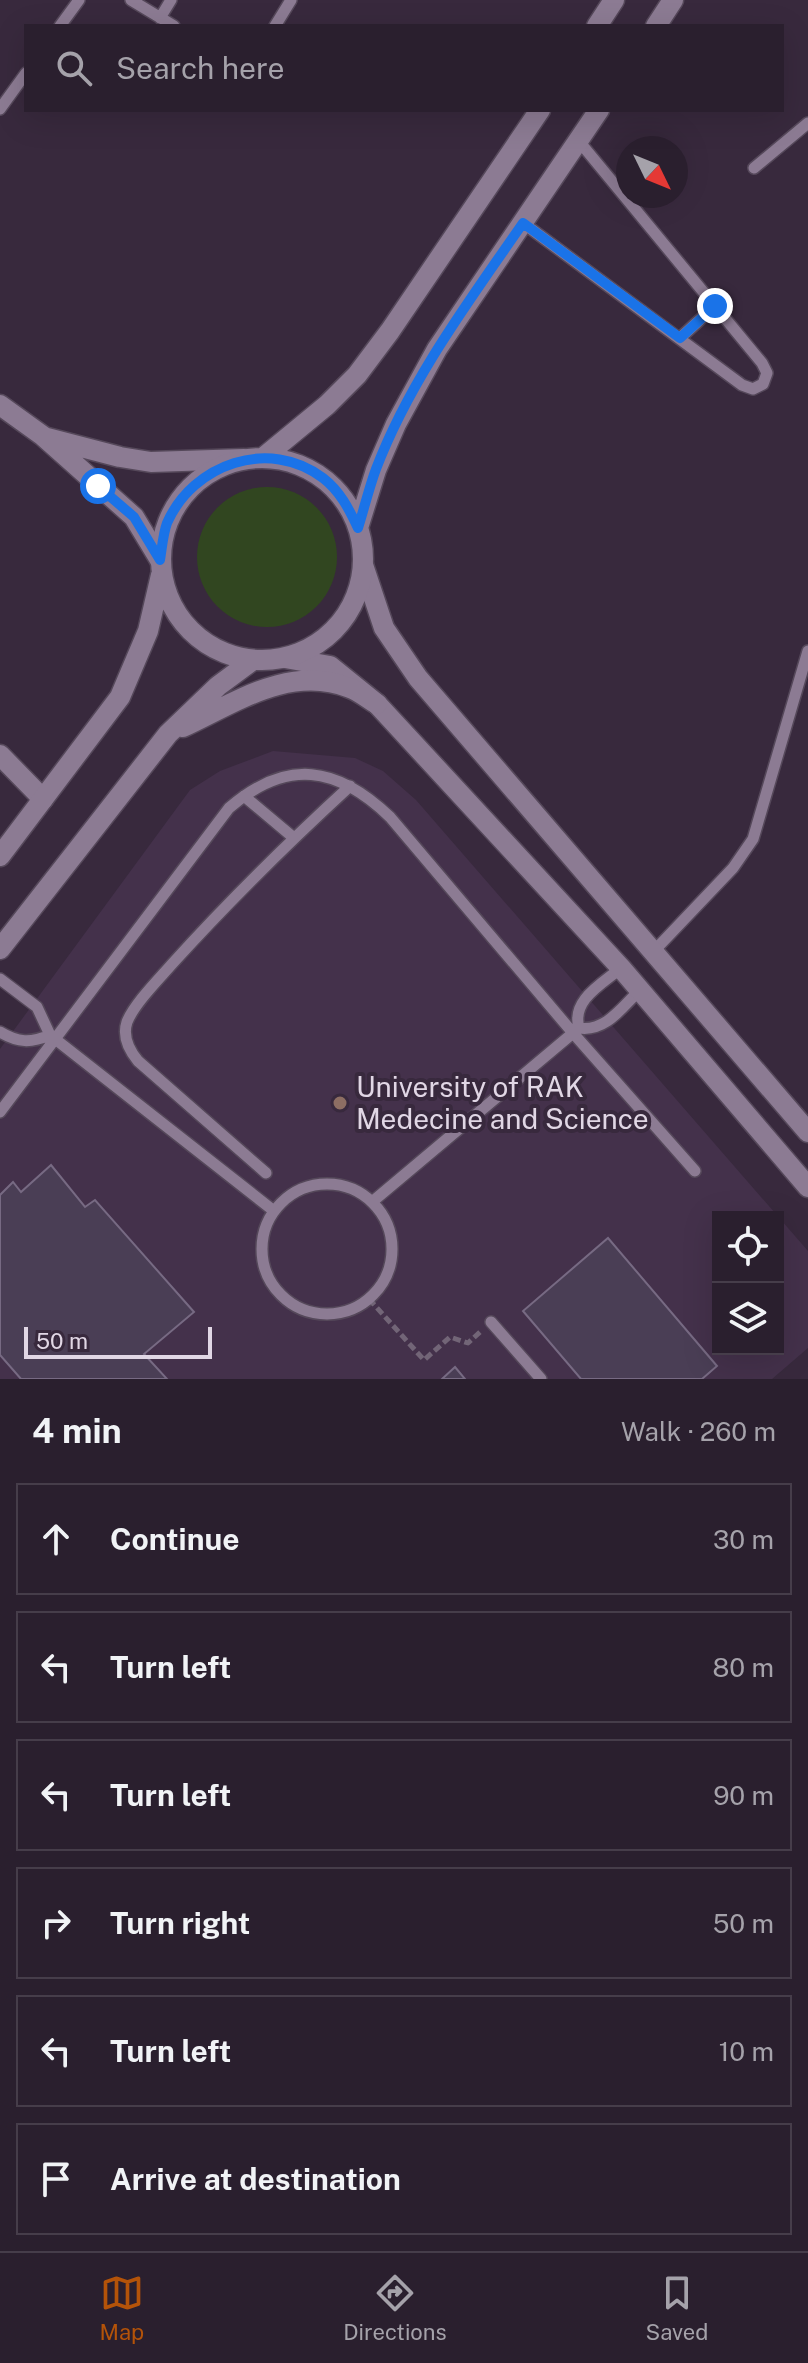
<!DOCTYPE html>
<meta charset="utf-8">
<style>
:root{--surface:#2a1f2e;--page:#362c3a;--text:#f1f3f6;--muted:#a5a2aa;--line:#463d4a;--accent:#b45309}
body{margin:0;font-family:"Public Sans",sans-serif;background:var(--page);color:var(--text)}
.controls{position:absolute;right:24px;bottom:24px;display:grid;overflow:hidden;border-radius:0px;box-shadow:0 8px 32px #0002}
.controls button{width:72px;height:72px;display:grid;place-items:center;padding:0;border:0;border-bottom:2px solid var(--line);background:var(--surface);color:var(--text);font:40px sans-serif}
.compass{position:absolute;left:616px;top:136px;width:72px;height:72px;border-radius:50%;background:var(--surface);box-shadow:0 8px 32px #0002;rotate:133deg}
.scale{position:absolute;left:24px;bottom:20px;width:188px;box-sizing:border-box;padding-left:8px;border:4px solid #e1d7e5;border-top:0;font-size:22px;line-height:28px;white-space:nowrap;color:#e1d7e5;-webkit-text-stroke:6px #38293d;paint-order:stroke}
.stop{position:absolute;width:24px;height:24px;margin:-18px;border:6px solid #1a73e8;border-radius:50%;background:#fff}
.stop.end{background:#1a73e8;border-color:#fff;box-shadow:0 2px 8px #0008}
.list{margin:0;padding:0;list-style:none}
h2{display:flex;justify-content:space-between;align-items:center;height:104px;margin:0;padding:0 32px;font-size:34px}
h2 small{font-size:26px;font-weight:400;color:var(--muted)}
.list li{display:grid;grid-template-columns:52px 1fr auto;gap:24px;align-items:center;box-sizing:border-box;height:112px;margin:0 16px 16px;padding:0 16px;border:2px solid var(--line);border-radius:0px}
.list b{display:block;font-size:30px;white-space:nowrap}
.list em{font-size:26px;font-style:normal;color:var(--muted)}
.icon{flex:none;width:44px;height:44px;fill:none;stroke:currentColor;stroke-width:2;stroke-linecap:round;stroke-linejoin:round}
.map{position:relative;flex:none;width:808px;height:1379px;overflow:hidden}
.search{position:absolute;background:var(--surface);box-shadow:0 8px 32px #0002;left:24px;right:24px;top:24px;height:88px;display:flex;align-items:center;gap:20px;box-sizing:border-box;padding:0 28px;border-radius:0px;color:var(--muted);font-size:30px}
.sheet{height:872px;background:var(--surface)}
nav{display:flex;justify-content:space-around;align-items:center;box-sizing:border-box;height:112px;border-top:2px solid var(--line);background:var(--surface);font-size:22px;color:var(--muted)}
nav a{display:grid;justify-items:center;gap:4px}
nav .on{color:var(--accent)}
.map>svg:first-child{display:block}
.built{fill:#44314b;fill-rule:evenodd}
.green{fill:#314620}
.building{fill:#4a3e55;stroke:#776a83;stroke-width:2}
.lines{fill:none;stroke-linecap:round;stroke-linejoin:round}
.lane-casing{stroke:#55485a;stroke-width:14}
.street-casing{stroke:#55485a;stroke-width:23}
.secondary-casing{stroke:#55485a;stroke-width:23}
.path{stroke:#726577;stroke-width:5;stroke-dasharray:8 4;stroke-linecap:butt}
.lane{stroke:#8c7b93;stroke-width:11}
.street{stroke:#8c7b93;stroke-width:20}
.secondary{stroke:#8c7b93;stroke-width:20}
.route{stroke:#1a73e8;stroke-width:10}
.education-dot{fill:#8d6e63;stroke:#38293d;stroke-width:3}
.labels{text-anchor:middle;stroke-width:8;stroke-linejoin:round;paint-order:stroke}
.poi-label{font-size:28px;fill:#e1d7e5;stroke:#38293d;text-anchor:start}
</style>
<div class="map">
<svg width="808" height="1379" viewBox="0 0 808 1379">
<rect width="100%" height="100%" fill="#38293d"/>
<path class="built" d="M273,751L355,758L383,771L416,800L808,1251V1348L772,1379H0V1049L190,790L220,771ZM718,1217H778V1349H718Z"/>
<path class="green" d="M197 557a70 70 0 1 1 140 0a70 70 0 1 1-140 0Z"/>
<path class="building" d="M51,1165L85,1207L95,1200L194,1312L144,1354L167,1379H21L0,1355V1195L13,1182L21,1192Z
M608,1238L717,1366L702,1379H581L523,1311Z
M455,1367L465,1379H442Z"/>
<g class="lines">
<defs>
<path id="lane" d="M131,0L174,26
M160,18L171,0
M60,26L79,0
M275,26L291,0
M0,109L26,73
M754,168L808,123
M523,223L742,385L753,389L763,384L767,373L762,363L578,140
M680,338L715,306
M244,796L294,838
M654,951L733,868L753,839L808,651
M0,979L37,1007L50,1035L274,1211
M579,1028C571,1000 602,984 621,968
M0,1032C18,1043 31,1043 50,1035
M0,1112L229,808C287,758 337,766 390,817L573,1033L695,1171
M266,1173L138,1061C129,1050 122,1037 127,1022C134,1004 159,979 172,964C228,902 288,843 350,786
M262 1249a65 65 0 1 1 130 0a65 65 0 1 1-130 0Z
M372,1202L579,1028C606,1032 622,1007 640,990
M491,1322L541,1379"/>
<path id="street" d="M0,405L43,436L134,517L160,560
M47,438L120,457L151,462L244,459
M363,565L384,628L418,678L808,1132
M285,658L330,666L377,704L621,968L808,1187
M0,755L43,799"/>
<path id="secondary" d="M597,26L614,0
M656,26L673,0
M264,457L327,405L357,375L390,331L540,110
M161 559a101 101 0 1 1 202 0a101 101 0 1 1-202 0Z
M358,528L376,470L396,424L437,349L599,110
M183,727C235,703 290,664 350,688C359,691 368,699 377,704
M0,856L120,697L148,631L161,575
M0,949L168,734L218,686L253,660"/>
</defs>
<use href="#lane" class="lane-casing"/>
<use href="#street" class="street-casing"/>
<use href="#secondary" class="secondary-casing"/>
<path class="path" d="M369,1299L424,1360L450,1337L468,1343L480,1332"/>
<use href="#lane" class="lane"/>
<use href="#street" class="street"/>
<use href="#secondary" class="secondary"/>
</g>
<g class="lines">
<path class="route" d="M98,486L134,517L160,560C162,548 163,534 167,523C193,464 269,437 323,478C340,491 349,509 358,528C364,509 369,488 376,469C410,380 469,301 523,223L680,338L715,306"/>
</g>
<circle class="education-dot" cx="340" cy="1103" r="8"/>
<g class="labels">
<g class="poi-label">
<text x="356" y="1097">University of RAK<tspan x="356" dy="32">Medecine and Science</tspan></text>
</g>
</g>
</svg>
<div class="controls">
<button><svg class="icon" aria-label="locate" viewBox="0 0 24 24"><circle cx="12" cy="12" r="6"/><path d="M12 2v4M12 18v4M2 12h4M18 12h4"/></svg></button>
<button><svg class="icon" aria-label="layers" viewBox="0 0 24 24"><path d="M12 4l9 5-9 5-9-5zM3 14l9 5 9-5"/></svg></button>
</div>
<svg class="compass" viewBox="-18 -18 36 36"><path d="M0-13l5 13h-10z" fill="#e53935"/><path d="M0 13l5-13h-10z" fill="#a5a2aa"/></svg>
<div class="scale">50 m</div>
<div class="stop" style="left:98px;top:486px"></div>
<div class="stop end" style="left:715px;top:306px"></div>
<div class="search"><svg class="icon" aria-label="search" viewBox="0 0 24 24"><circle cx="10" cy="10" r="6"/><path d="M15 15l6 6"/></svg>Search here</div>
</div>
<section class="sheet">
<h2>4 min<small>Walk · 260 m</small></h2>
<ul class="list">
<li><svg class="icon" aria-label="ahead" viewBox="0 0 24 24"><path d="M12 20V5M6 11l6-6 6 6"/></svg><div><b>Continue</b></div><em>30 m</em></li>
<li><svg class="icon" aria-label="left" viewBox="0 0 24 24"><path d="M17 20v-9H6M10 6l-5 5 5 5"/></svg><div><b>Turn left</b></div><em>80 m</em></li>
<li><svg class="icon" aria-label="left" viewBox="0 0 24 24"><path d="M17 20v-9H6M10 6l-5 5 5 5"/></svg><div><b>Turn left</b></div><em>90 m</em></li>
<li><svg class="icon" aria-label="right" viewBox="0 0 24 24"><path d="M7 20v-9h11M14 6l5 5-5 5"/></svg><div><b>Turn right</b></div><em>50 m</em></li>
<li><svg class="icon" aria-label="left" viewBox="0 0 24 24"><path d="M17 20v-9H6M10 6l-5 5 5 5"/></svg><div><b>Turn left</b></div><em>10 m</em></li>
<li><svg class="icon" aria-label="arrive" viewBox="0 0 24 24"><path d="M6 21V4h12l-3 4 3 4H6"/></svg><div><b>Arrive at destination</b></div></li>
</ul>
</section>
<nav>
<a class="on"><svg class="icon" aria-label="map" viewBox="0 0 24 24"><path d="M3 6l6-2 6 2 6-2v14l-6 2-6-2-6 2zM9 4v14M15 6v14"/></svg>Map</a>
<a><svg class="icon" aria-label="directions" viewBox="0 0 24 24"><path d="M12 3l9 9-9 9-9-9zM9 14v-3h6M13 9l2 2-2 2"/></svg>Directions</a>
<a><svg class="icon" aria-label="saved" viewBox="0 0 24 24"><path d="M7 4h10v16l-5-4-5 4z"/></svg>Saved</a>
</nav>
